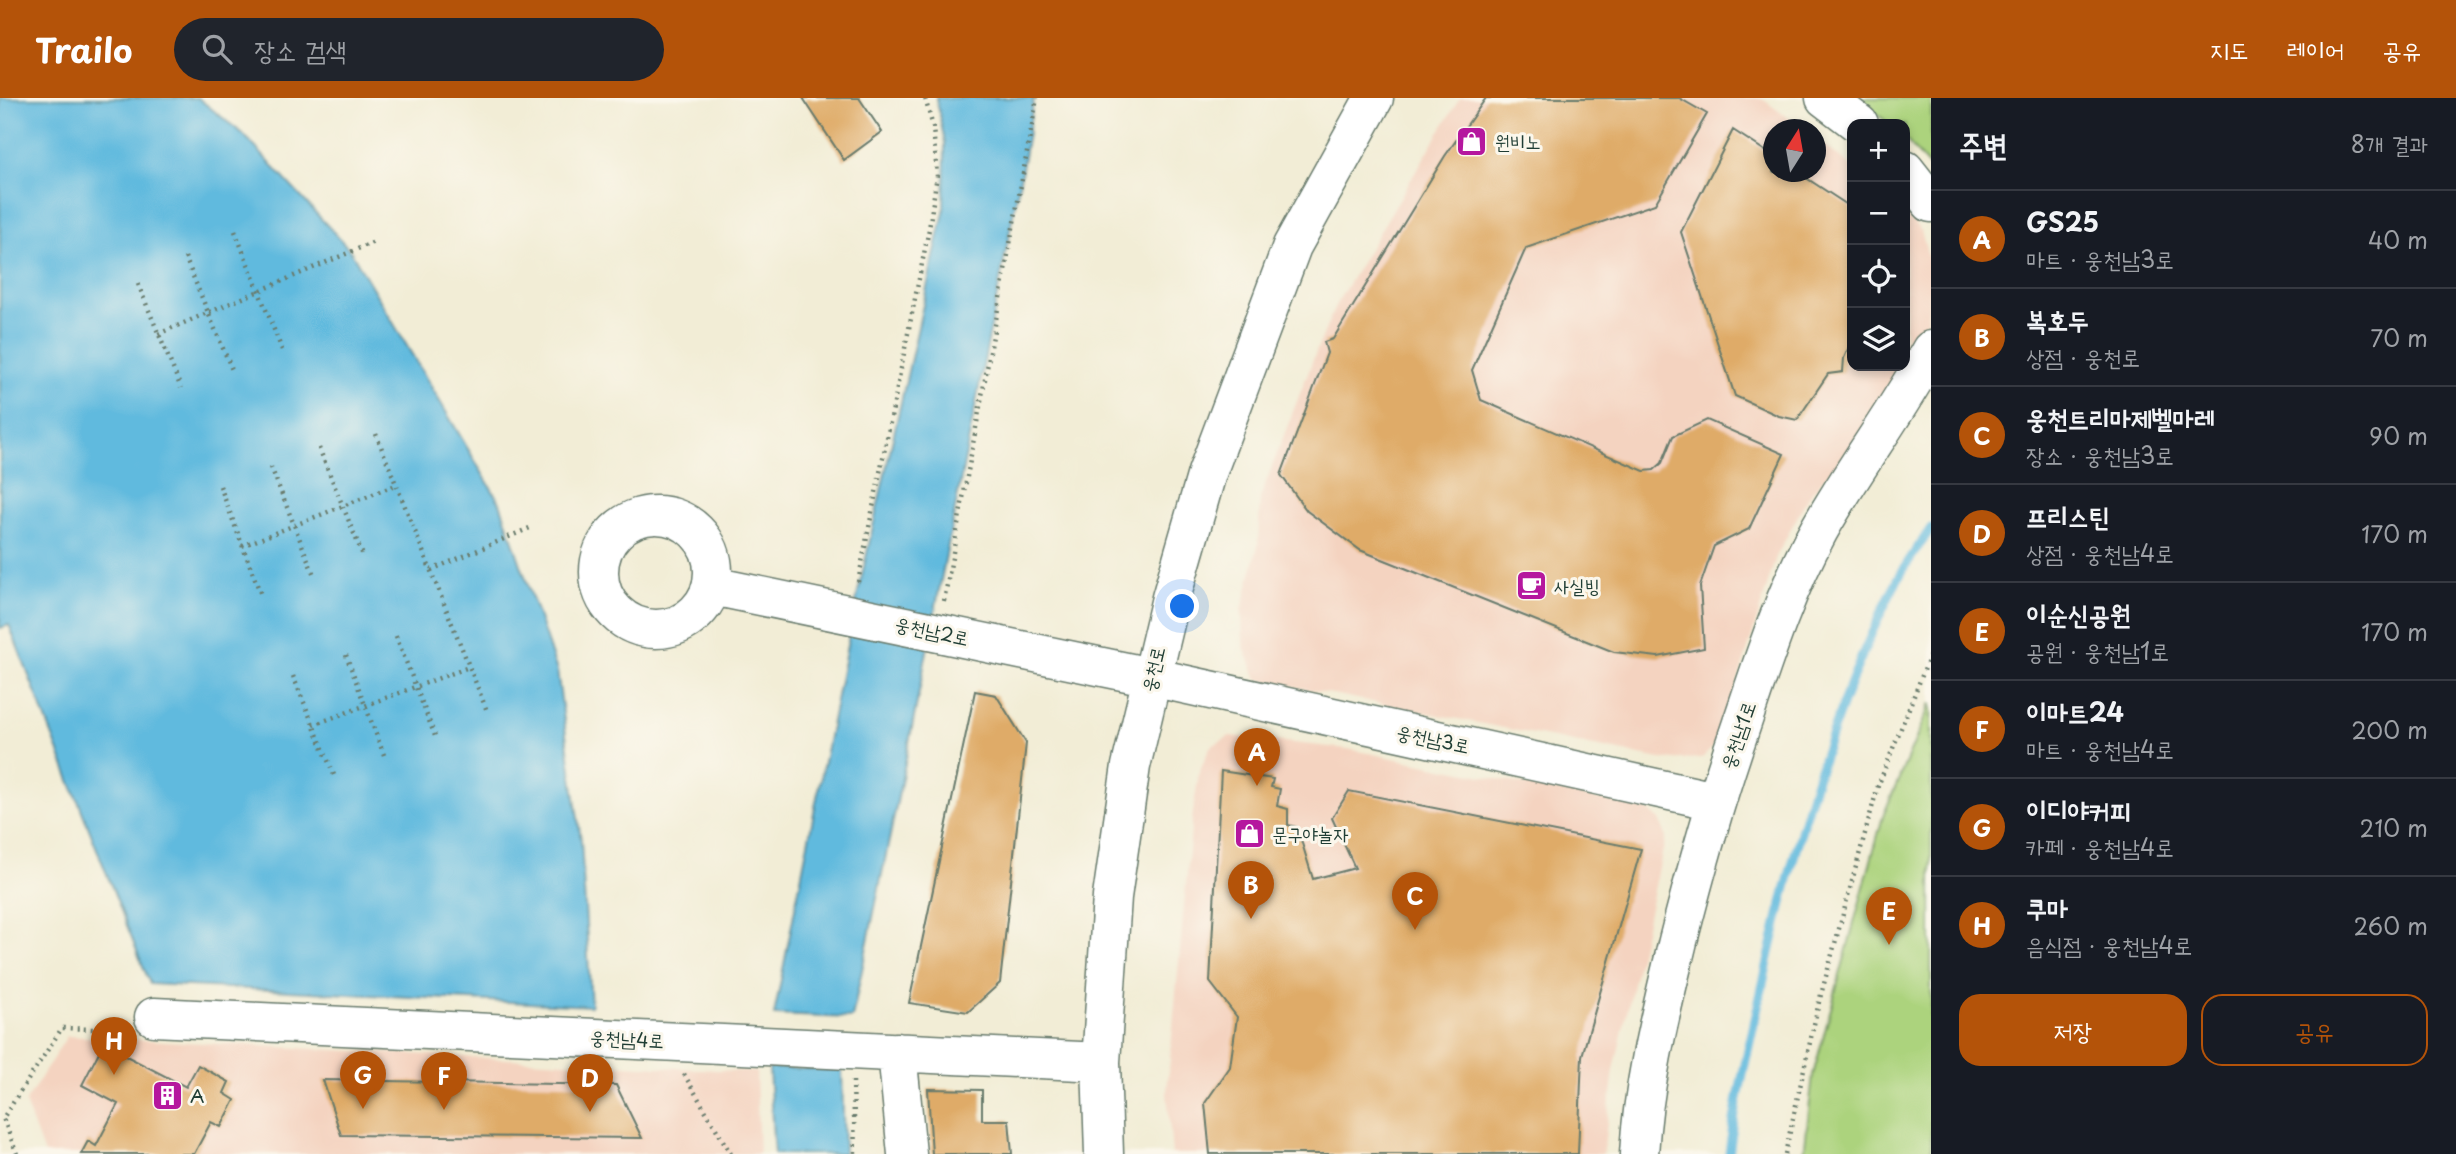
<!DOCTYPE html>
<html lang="ko">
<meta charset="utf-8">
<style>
:root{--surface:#171b24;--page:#20242c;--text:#f1f3f6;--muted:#9ea1a6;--line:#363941;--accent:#b45309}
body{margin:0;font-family:"Playpen Sans","Poor Story",sans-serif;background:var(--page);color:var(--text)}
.controls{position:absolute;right:21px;top:21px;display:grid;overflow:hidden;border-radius:14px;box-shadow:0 4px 10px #0003}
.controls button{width:63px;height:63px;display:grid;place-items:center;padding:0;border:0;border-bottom:2px solid var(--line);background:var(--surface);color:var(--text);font:35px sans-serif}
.compass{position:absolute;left:1763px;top:21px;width:63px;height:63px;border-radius:50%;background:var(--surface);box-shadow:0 4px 10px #0003;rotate:11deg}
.you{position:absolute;left:1183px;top:509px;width:24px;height:24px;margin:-18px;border:5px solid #fff;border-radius:50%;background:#1a73e8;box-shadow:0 0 0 10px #1a73e833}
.badge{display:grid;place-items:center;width:46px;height:46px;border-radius:50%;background:var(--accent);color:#fff;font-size:23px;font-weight:700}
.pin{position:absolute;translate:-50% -58px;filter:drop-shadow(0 2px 4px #0008)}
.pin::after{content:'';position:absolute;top:37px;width:24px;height:21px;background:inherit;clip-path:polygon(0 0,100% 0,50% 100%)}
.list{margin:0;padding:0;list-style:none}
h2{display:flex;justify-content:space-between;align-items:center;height:91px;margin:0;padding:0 28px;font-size:30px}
h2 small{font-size:23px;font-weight:400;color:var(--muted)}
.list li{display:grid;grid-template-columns:46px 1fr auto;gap:21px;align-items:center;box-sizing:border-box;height:98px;padding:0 28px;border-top:2px solid var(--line)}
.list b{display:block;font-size:26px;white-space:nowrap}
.list p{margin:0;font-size:23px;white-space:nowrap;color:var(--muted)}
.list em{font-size:23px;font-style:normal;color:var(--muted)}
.actions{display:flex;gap:14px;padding:21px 28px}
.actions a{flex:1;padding:16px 0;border:2px solid var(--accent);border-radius:21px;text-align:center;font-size:24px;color:var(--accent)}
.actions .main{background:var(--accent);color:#fff}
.icon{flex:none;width:38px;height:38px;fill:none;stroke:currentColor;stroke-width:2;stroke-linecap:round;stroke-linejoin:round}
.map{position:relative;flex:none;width:1931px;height:1056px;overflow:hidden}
header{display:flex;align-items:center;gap:42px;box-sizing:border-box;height:98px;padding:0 35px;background:var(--accent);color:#fff}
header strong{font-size:33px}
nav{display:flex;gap:38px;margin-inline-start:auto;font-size:24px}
.search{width:490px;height:63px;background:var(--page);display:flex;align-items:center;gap:18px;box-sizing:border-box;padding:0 24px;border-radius:38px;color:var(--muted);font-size:26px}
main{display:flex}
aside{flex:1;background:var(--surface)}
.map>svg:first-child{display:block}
.built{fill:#f4d3c0}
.green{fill:#acd37d;stroke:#668858;stroke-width:2}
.water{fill:#61bade;stroke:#407c89;stroke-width:2}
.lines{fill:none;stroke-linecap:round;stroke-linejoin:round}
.stream{stroke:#61bade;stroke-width:9}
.building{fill:#dfab67}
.minor-casing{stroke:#697b6d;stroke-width:41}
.path{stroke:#697b6d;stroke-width:4.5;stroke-dasharray:2 5;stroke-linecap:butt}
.minor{stroke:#fff;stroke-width:38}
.labels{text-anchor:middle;stroke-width:6;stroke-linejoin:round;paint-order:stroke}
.poi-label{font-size:19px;fill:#1f3d34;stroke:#fbf7ec;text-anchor:start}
.street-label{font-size:19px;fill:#1f3d34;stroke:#fbf7ec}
</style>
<header>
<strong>Trailo</strong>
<div class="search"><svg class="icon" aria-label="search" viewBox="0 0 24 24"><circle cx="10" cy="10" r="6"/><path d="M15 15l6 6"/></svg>장소 검색</div>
<nav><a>지도</a><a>레이어</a><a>공유</a></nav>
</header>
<main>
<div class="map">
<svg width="1931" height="1056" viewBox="0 0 1931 1056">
<rect width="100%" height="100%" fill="#fbf7ec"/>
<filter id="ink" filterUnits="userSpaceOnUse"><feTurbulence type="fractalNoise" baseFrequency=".0143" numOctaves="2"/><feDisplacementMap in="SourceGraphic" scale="14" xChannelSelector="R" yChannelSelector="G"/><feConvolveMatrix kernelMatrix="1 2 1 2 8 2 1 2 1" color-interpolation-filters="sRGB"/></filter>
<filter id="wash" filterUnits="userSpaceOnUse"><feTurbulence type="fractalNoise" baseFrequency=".00686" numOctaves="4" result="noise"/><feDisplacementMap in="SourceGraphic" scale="28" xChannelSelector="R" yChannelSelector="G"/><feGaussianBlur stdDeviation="1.57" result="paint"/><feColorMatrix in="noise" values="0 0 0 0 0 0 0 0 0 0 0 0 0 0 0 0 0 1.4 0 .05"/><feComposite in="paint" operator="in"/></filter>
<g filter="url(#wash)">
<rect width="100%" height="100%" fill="#f2edd6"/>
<path class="built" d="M1460,0H1761L1803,31L1773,32V74H1815L1816,41L1852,69V268H1905V115L1921,133L1929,162L1930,190L1927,220L1920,250L1851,350L1809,397L1776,459L1722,635L1714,648L1702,660L1665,662L1257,581L1243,547L1242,512L1258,448L1260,400L1312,264L1335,208Z
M1230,638L1348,651L1646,711L1660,722L1666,738L1614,972L1603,1056H1172L1167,993L1192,721L1199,675L1210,649Z
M67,938L756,974L759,1056H44L25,1005Z"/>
<path class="green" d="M1855,0H1931V71L1905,41V26H1890Z
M1931,605V1056H1804L1813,977L1883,718Z"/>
<path class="water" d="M0,0H198L244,37L350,152L500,405L557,573L581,742L591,908L150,886L9,527L0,530Z
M936,0H1034L1021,76L903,675L852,920L774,917L853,517L944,114L945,45Z
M769,970L842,972L844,1056H774Z"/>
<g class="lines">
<path class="stream" d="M1729,1056C1736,1000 1750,945 1762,890C1793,751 1831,610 1897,483C1906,465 1920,447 1931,430"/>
</g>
<g id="blocks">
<path class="building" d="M803,0H859L882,34L844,62Z
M1486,0H1679L1707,16L1655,106L1526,150L1472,272L1481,302L1644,373L1654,372L1662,365L1673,338L1707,322L1784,356L1749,431L1714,448L1700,488L1704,550L1658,559L1614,554L1360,452L1307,413L1281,377L1327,255L1324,244L1333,241L1445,58Z
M1733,32L1773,58V74H1797L1852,110V242L1844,260L1843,274L1828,276L1797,322L1779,318L1735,298L1681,134Z
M975,593L996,597L1026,645L1000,885L968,914L909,905Z
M1221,673L1273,681L1271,689L1280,691L1277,708L1288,711V727L1297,729L1313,781L1355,770L1332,720L1349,693L1641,751L1582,958L1578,1056H1210L1205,1005L1230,969L1237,919L1210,884Z
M103,946L186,989L198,967L229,984L224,995L235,1002L221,1029L211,1024L194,1056H81L88,1043L96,1048L118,1006L82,987Z
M323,982L616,987L642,1040L341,1037Z
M928,991L982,992V1022H1009L1012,1056H932Z"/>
</g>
</g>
<g filter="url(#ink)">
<use href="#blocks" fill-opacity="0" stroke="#697b6d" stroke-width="2"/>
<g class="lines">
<defs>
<path id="minor" d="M1825,0L1859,26
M1905,72L1931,105
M599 474a57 57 0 1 1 114 0a57 57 0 1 1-114 0Z
M712,488L1151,579L1715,703
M154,919L1101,964
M897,954L907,1056
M1104,1056L1101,964L1112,799L1131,668L1171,500L1207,375L1292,148L1374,0
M1639,1056C1643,983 1661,914 1678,843C1696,772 1715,703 1739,634C1762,566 1784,495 1819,432C1854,370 1897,314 1931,252"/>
</defs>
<use href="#minor" class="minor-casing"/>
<path class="path" d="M235,133L282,252
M185,159L232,272
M138,186L181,290
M158,236L374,144
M376,336L487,613
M319,350L364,460
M271,369L314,477
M220,388L261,497
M242,448L396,387
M431,472L532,429
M858,484L929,131L937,77L933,29L925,0
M944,503L1037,0
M396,538L435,638
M346,557L384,657
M293,578L334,677
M313,627L469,569
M684,976L731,1056
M853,983L855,1056
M17,1056L3,1020L62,930L124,932
M1785,1056L1819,904L1878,688L1931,555"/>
<use href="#minor" class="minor"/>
</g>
</g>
<defs>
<symbol id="shop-square" viewBox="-11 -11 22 22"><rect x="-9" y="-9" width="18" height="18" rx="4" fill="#b5179e" stroke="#fbf7ec"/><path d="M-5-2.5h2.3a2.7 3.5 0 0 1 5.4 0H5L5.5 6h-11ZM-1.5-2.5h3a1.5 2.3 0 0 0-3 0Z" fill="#fff"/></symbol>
<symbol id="cafe-square" viewBox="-11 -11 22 22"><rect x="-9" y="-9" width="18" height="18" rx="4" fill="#b5179e" stroke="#fbf7ec"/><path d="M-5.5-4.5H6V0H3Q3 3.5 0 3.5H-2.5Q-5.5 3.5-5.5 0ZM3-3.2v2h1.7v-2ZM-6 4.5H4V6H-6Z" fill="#fff"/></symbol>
<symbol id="building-square" viewBox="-11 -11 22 22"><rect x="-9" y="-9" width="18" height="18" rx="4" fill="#b5179e" stroke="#fbf7ec"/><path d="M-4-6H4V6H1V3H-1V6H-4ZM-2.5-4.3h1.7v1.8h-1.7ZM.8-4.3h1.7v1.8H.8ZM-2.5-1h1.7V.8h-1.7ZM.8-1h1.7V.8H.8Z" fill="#fff"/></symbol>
</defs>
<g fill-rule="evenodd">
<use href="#shop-square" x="1454" y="26" width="35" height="35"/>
<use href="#cafe-square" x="1514" y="470" width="35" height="35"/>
<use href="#shop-square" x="1232" y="718" width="35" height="35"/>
<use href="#building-square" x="150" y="980" width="35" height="35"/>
</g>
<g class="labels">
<g class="poi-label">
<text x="1495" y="51">원비노</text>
<text x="1554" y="495">사실빙</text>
<text x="1272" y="743">문구야놀자</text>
<text x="190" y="1005">A</text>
</g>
<g class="street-label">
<text transform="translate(932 533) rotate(12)" y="7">웅천남2로</text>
<text transform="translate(1153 571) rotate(-77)" y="7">웅천로</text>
<text transform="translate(1738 637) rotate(-71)" y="7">웅천남1로</text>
<text transform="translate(1433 641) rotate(12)" y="7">웅천남3로</text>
<text transform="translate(627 941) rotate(3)" y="7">웅천남4로</text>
</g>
</g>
</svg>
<div class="controls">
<button>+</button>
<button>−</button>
<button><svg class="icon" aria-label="locate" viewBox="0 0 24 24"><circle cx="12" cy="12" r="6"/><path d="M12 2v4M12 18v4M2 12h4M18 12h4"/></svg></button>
<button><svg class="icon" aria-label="layers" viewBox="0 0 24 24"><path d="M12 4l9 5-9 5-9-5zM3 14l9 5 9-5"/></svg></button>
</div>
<svg class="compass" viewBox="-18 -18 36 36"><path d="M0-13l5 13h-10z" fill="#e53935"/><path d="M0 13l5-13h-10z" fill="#9ea1a6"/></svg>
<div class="you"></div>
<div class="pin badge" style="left:1257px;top:688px">A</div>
<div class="pin badge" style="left:1251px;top:821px">B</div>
<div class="pin badge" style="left:1415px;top:832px">C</div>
<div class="pin badge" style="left:590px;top:1014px">D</div>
<div class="pin badge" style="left:1889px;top:847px">E</div>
<div class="pin badge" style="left:444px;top:1012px">F</div>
<div class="pin badge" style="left:363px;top:1011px">G</div>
<div class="pin badge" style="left:114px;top:977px">H</div>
</div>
<aside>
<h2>주변<small>8개 결과</small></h2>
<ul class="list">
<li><span class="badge">A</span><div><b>GS25</b><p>마트 · 웅천남3로</p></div><em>40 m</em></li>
<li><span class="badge">B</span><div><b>복호두</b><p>상점 · 웅천로</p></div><em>70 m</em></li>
<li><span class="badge">C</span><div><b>웅천트리마제벨마레</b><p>장소 · 웅천남3로</p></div><em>90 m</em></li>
<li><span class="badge">D</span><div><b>프리스틴</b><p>상점 · 웅천남4로</p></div><em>170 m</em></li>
<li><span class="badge">E</span><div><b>이순신공원</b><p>공원 · 웅천남1로</p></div><em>170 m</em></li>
<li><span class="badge">F</span><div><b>이마트24</b><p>마트 · 웅천남4로</p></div><em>200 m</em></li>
<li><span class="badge">G</span><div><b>이디야커피</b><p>카페 · 웅천남4로</p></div><em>210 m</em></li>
<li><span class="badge">H</span><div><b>쿠마</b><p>음식점 · 웅천남4로</p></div><em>260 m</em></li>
</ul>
<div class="actions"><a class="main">저장</a><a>공유</a></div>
</aside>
</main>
